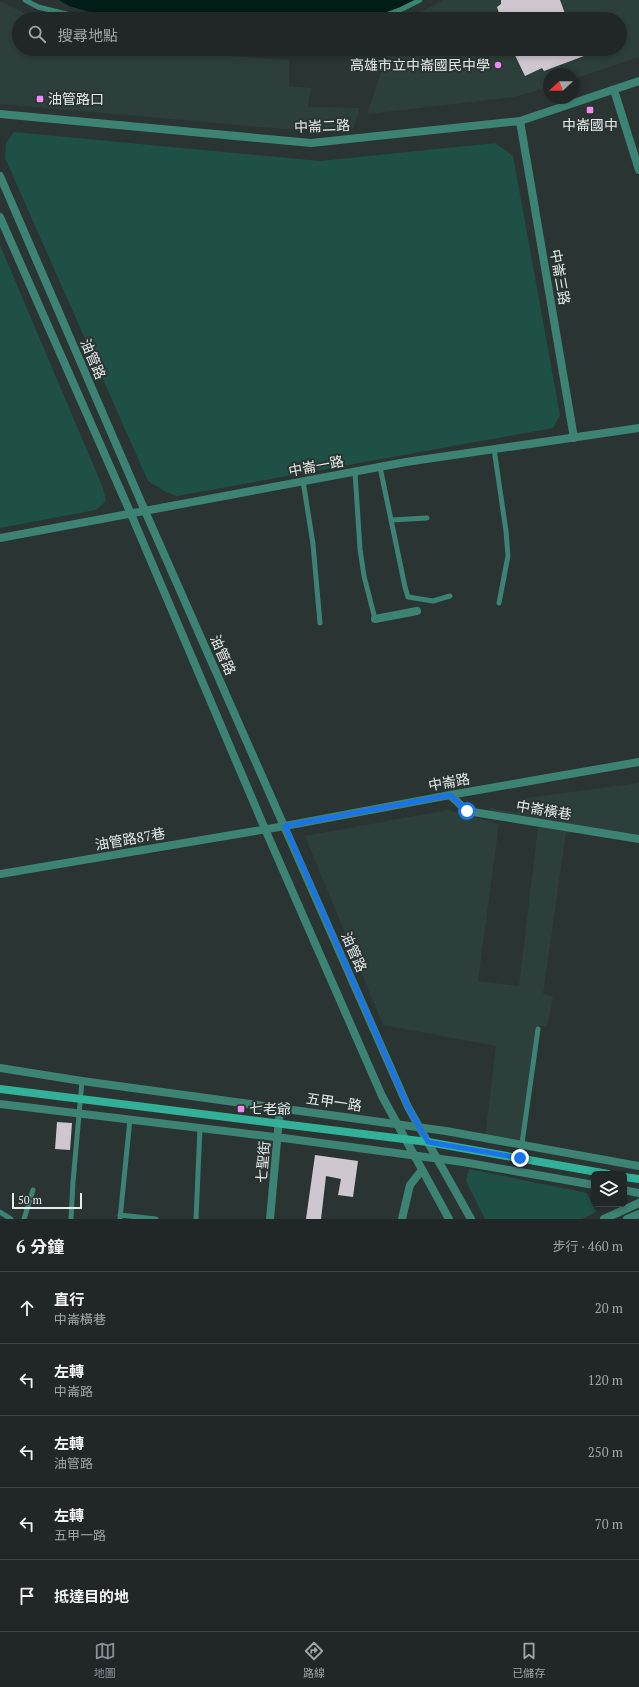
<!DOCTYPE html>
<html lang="zh-TW">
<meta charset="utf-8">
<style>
:root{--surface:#202726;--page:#2d3332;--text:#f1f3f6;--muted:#a2a5a7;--line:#3d4443;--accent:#8c9099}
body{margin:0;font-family:"PT Serif","Noto Sans TC",serif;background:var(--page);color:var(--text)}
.controls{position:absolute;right:12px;bottom:12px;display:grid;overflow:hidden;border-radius:6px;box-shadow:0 2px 6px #0003}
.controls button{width:36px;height:36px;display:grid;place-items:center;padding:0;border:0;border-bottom:1px solid var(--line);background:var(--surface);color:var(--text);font:20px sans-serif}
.compass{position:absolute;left:543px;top:68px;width:36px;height:36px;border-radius:50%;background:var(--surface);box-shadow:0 2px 6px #0003;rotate:248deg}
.scale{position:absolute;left:12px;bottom:10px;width:70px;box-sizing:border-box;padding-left:4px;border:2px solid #e6ecea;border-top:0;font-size:11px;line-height:14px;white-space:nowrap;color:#e6ecea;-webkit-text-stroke:3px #2a3432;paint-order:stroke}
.stop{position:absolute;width:12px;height:12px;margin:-9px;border:3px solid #1a73e8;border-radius:50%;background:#fff}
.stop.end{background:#1a73e8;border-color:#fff;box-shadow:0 1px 4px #0008}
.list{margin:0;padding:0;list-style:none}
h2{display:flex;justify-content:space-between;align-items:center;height:52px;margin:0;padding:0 16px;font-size:17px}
h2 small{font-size:13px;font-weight:400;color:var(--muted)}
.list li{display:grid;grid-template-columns:26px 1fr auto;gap:12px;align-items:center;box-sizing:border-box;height:72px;padding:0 16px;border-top:1px solid var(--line)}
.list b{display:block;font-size:15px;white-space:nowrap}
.list p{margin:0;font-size:13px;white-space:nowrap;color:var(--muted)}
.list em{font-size:13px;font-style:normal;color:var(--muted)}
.icon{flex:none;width:22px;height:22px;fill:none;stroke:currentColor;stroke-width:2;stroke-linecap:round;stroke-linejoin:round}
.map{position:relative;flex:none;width:639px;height:1219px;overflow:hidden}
.search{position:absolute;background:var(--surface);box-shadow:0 2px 6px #0003;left:12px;right:12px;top:12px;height:44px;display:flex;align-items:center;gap:10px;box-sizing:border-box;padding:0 14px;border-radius:22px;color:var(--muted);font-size:15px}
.sheet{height:412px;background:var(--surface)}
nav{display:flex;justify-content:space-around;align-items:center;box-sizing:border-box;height:56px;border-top:1px solid var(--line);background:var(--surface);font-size:11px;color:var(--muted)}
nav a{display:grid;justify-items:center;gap:2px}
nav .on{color:var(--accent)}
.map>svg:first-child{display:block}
.built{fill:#2d3f3a}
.green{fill:#1e5045}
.water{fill:#001d17}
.building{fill:#cfc7cf}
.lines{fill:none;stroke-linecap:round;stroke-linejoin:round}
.service{stroke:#3d8373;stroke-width:5}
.minor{stroke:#3d8373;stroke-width:8}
.tertiary{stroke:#3d8373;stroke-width:8}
.secondary{stroke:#32b098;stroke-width:8}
.route{stroke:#1a73e8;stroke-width:5}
.poi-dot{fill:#f08bf5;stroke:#2a3432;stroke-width:1.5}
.labels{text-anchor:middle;stroke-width:4;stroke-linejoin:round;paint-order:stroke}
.poi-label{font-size:14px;fill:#e6ecea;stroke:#2a3432;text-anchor:start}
.street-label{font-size:14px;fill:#e6ecea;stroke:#2a3432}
</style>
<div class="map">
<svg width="639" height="1219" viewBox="0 0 639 1219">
<rect width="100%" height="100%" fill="#2a3432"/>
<path class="built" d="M443,0H639V57L573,79V74H549V87L515,97L367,114L389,49H620V19H408Z
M0,1L36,19H19V49H137L289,60V86L311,88L308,107L360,108L353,129L295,130L0,104Z
M639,783V840L566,832L543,994L553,996L547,1027L539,1026L524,1142L485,1137L496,1046L383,1025L305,836L448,810L499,824L478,981L519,986L538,827L488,818L490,808L517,813L519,799Z"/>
<path class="green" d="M14,132L320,161L495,143L513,156L560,415L553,428L177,496L166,492L148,481L5,158L6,143Z
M0,245L103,488L106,501L96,510L0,528Z
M469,1169L587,1193L596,1212L582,1219H485L466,1181Z"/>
<path class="water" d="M59,0H424L380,19H114L69,6Z"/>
<path class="building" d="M501,0H560L567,19H501L497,7L501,4Z
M512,49H600V50L544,71L542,68L525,76Z
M57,1122L72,1123L70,1150L55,1149Z
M315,1155L358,1161L353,1197L338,1195L341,1179L326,1176L321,1219H306Z"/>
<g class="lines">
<path class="service" d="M25,0L38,7L87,19
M375,19L402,9L420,0
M494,449L506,531L508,556L499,603
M380,467L405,587L408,597L433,601L450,596
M355,472L360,549L364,576L375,619
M303,481L313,544L320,623
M391,520L427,518
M520,1158L538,1029
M0,1212L11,1219
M120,1215L156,1219
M24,1219L33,1190
M71,1219L73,1182L82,1081
M120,1219L130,1119
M196,1219L200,1128"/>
<path class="minor" d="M614,90L639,170
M0,114L311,143L520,121L639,81
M520,121L574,438
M375,619L417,611
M450,795L467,811L639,839
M0,874L285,826L450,795L639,762
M0,1068L82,1081L446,1131L639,1166
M0,1104L291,1139L463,1162L594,1185
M624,1190L639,1193
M270,1219L280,1108
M402,1219L410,1185L422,1170
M604,1219L639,1203
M627,1219L639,1214"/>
<path class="tertiary" d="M0,176L145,511L408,1107L471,1219
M0,217L131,514L265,829L382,1096L449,1219
M0,538L406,462L639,428"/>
<path class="secondary" d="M0,1089L428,1142L608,1174
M624,1177L639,1179"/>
</g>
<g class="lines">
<path class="route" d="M467,811L450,795L285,826L408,1107L428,1142L520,1158"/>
</g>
<g class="poi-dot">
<circle cx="498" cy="65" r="4"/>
<rect x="36" y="95" width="8" height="8" rx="2"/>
<rect x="586" y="106" width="8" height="8" rx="2"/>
<rect x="237" y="1105" width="8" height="8" rx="2"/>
</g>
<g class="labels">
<g class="poi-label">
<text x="490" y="70" text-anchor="end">高雄市立中崙國民中學</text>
<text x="48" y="104">油管路口</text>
<text x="590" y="130" text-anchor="middle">中崙國中</text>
<text x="249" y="1114">七老爺</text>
</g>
<g class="street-label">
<text transform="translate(322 126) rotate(-2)" y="5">中崙二路</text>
<text transform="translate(560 277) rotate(80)" y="5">中崙三路</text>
<text transform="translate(93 359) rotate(67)" y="5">油管路</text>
<text transform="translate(316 466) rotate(-11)" y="5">中崙一路</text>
<text transform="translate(223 655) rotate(66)" y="5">油管路</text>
<text transform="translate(449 782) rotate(-10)" y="5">中崙路</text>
<text transform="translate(544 810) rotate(9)" y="5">中崙橫巷</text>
<text transform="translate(130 839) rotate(-10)" y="5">油管路87巷</text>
<text transform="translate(354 952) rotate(66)" y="5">油管路</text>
<text transform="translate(334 1102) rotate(8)" y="5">五甲一路</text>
<text transform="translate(263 1162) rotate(-85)" y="5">七聖街</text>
</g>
</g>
</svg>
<div class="controls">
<button><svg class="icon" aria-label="layers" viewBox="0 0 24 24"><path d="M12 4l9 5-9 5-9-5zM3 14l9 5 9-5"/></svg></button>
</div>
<svg class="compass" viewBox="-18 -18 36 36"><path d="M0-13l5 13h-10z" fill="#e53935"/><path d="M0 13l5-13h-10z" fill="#a2a5a7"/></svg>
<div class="scale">50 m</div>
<div class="stop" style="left:467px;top:811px"></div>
<div class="stop end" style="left:520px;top:1158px"></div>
<div class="search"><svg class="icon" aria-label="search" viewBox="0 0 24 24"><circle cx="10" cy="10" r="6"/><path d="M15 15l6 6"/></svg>搜尋地點</div>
</div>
<section class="sheet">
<h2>6 分鐘<small>步行 · 460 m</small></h2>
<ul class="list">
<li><svg class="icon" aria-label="ahead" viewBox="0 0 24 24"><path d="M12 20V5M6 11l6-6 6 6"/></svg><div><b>直行</b><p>中崙橫巷</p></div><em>20 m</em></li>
<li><svg class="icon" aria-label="left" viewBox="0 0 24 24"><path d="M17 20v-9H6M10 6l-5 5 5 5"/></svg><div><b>左轉</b><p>中崙路</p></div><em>120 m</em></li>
<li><svg class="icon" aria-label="left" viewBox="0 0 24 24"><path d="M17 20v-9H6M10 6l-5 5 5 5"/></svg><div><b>左轉</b><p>油管路</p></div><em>250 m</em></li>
<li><svg class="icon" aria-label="left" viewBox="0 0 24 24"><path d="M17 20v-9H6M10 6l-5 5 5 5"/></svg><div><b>左轉</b><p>五甲一路</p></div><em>70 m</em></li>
<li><svg class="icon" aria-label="arrive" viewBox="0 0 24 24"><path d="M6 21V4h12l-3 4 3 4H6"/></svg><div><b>抵達目的地</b></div></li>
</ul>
</section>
<nav>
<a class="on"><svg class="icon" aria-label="map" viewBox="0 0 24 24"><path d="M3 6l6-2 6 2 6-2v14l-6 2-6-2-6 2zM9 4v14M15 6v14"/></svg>地圖</a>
<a><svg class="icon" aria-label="directions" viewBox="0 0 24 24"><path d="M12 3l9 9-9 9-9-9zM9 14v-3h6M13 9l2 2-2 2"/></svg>路線</a>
<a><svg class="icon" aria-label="saved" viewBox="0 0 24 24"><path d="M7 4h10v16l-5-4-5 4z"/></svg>已儲存</a>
</nav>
